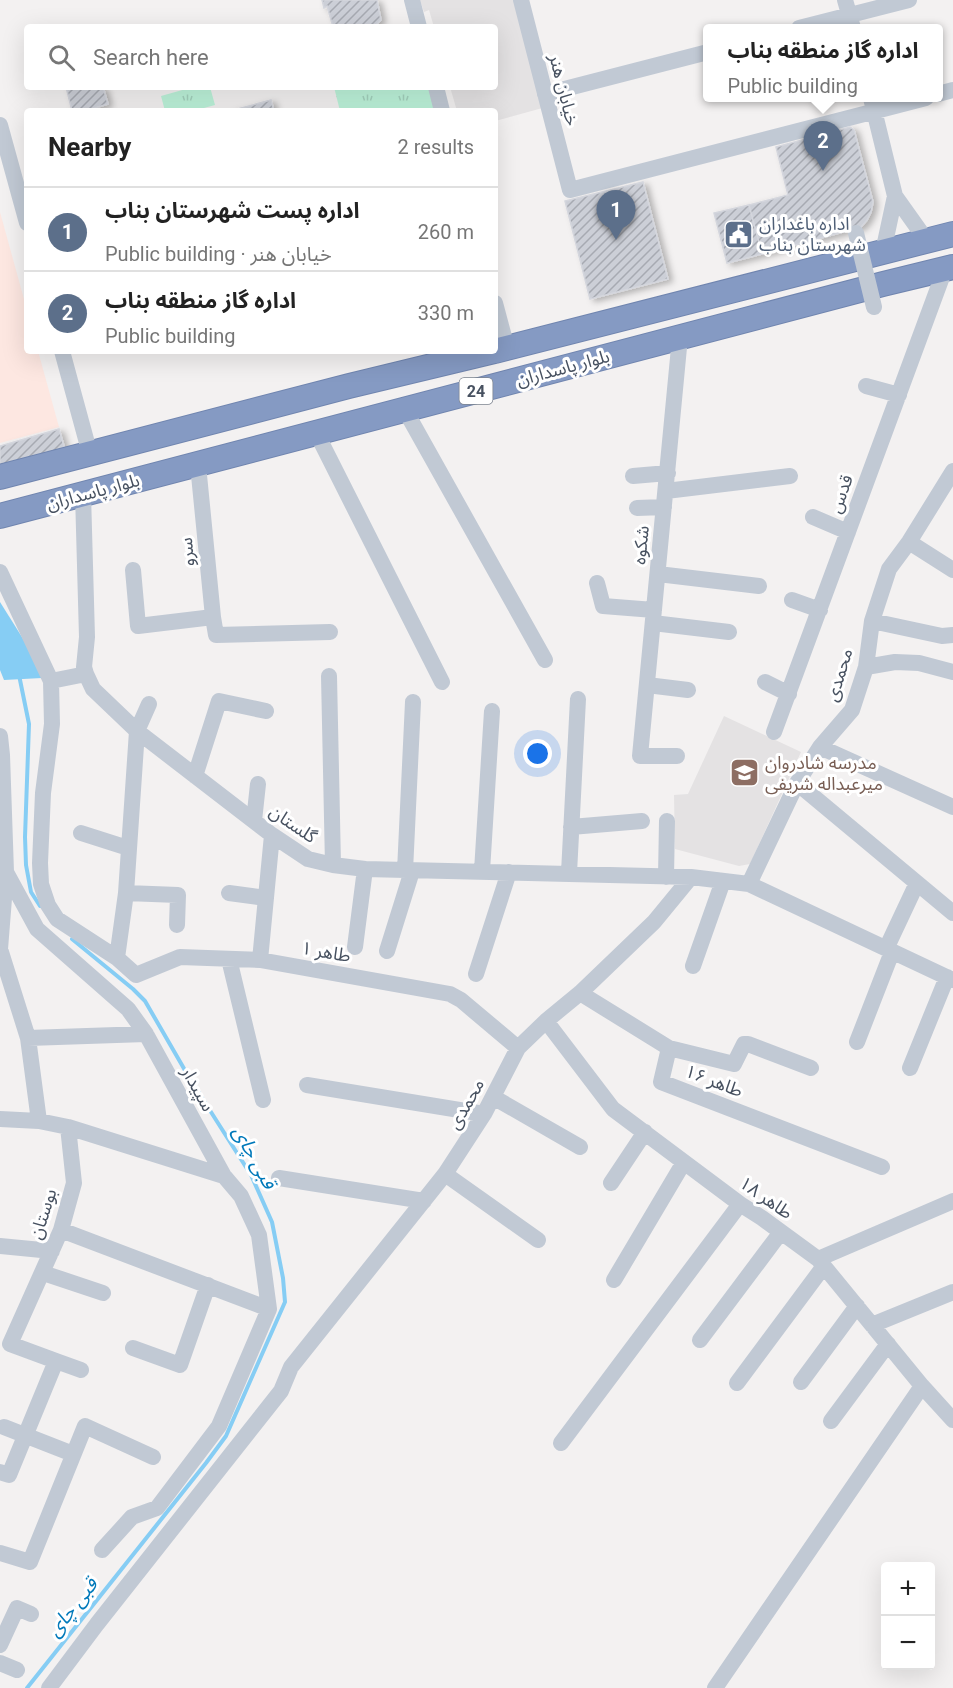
<!DOCTYPE html>
<meta charset="utf-8">
<style>
:root{--surface:#fff;--page:#f2f2f2;--text:#222;--muted:#767676;--line:#e0e0e0;--accent:#7c3aed}
body{margin:0;font-family:Roboto,"Noto Sans Arabic",sans-serif;background:var(--page);color:var(--text)}
.controls{position:absolute;right:18px;bottom:18px;display:grid;overflow:hidden;border-radius:6px;box-shadow:0 6px 24px #0002}
.controls button{width:54px;height:54px;display:grid;place-items:center;padding:0;border:0;border-bottom:2px solid var(--line);background:var(--surface);color:var(--text);font:30px sans-serif}
.you{position:absolute;left:538px;top:754px;width:21px;height:21px;margin:-15px;border:4px solid #fff;border-radius:50%;background:#1a73e8;box-shadow:0 0 0 9px #1a73e833}
.badge{display:grid;place-items:center;width:39px;height:39px;border-radius:50%;background:var(--accent);color:#fff;font-size:20px;font-weight:700}
.pin{position:absolute;translate:-50% -50px;filter:drop-shadow(0 2px 3px #0008)}
.pin::after{content:'';position:absolute;top:32px;width:21px;height:18px;background:inherit;clip-path:polygon(0 0,100% 0,50% 100%)}
.popup{position:absolute;left:703px;top:24px;width:240px;height:78px;box-sizing:border-box;display:grid;place-content:center;border-radius:6px;background:var(--surface);filter:drop-shadow(0 2px 4px #0005);font-size:20px;white-space:nowrap;color:var(--muted)}
.popup b{font-size:22px;color:var(--text)}
.popup::after{content:'';position:absolute;left:50%;top:100%;margin-left:-12px;border:12px solid transparent;border-top-color:var(--surface)}
.list{margin:0;padding:0;list-style:none}
h2{display:flex;justify-content:space-between;align-items:center;height:78px;margin:0;padding:0 24px;font-size:26px}
h2 small{font-size:20px;font-weight:400;color:var(--muted)}
.list li{display:grid;grid-template-columns:39px 1fr auto;gap:18px;align-items:center;box-sizing:border-box;height:84px;padding:0 24px;border-top:2px solid var(--line)}
.list b{display:block;font-size:22px;white-space:nowrap}
.list p{margin:0;font-size:20px;white-space:nowrap;color:var(--muted)}
.list em{font-size:20px;font-style:normal;color:var(--muted)}
.icon{flex:none;width:33px;height:33px;fill:none;stroke:currentColor;stroke-width:2;stroke-linecap:round;stroke-linejoin:round}
.map{position:relative;flex:none;width:953px;height:1688px;overflow:hidden}
.search{position:absolute;background:var(--surface);box-shadow:0 6px 24px #0002;left:24px;top:24px;width:474px;height:66px;display:flex;align-items:center;gap:15px;box-sizing:border-box;padding:0 21px;border-radius:6px;color:var(--muted);font-size:22px}
.panel{position:absolute;background:var(--surface);box-shadow:0 6px 24px #0002;left:24px;top:108px;width:474px;height:246px;border-radius:6px}
.map>svg:first-child{display:block}
.education{fill:#e4e2e3}
.medical{fill:#fde7e1}
.grass{fill:url(#grass-tufts)}
.water{fill:#86cdf4}
.lines{fill:none;stroke-linecap:round;stroke-linejoin:round}
.stream{stroke:#86cdf4;stroke-width:4}
.building{fill:url(#building-hatch);stroke:#d4d6dd;stroke-width:1.5;filter:url(#shadow)}
.highway-casing{stroke:#7085af;stroke-width:26}
.minor{stroke:#c1c9d4;stroke-width:16}
.highway{stroke:#859ac3;stroke-width:24}
.minor-bridge{stroke:#c1c9d4;stroke-width:16}
.labels{text-anchor:middle;stroke-width:6;stroke-linejoin:round;paint-order:stroke}
.shield{fill:#fff;stroke:#7e8590;stroke-width:1.5}
.shield-label{font-size:16px;font-weight:bold;fill:#475160}
.street-label{font-size:18px;fill:#475160;stroke:#fff}
.service-label{font-size:18px;fill:#4e5e75;stroke:#fff;text-anchor:start}
.education-label{font-size:18px;fill:#785e54;stroke:#fff;text-anchor:start}
.water-label{font-size:20px;font-style:italic;fill:#0079ba;stroke:#fff}
</style>
<div class="map">
<svg width="953" height="1688" viewBox="0 0 953 1688">
<defs>
<pattern id="grass-tufts" width="24" height="20" patternUnits="userSpaceOnUse" patternTransform="scale(1.5)"><rect width="24" height="20" fill="#bdf3da"/><path d="M3 7l-1-3M5 7V3M7 7l1-3M15 17l-1-3M17 17v-4M19 17l1-3" fill="none" stroke="#a4d2be"/></pattern>
<pattern id="building-hatch" width="6" height="6" patternUnits="userSpaceOnUse" patternTransform="scale(1.5)"><rect width="6" height="6" fill="#cccfd7"/><path d="M-1 1l2-2M0 6l6-6M5 7l2-2" fill="none" stroke="#a7aab2"/></pattern>
<filter id="shadow"><feDropShadow dx="4.5" dy="2.5" stdDeviation="3" flood-color="#0004"/></filter>
</defs>
<rect width="100%" height="100%" fill="#f3f1f1"/>
<path class="education" d="M420,0H517L546,107L495,121V111H457L450,87H495V27H434L429,10L424,12Z
M724,716L801,752L750,864L739,866L675,849L674,795L688,794Z"/>
<path class="medical" d="M0,212L27,310V351H38L59,427L0,443Z"/>
<path class="grass" d="M193,87H210L215,105L193,111H165L161,96Z
M334,87H432L439,111H340Z"/>
<path class="water" d="M0,602L37,661L42,678L4,680L0,670Z"/>
<g class="lines">
<path class="stream" d="M19,675L29,724L25,837L26,865L31,892L40,906
M27,1688L206,1463L226,1436L285,1302L283,1278L272,1222L251,1175L190,1079L145,1001L133,989L72,939"/>
</g>
<path class="building" d="M322,0H377L381,20L374,27H333L327,6L324,8Z
M66,87H103L108,104L84,111H72Z
M271,100L274,111H230Z
M850,127L854,130L873,202L871,212L867,220L861,227L762,254L749,205L788,195L776,147Z
M643,182L668,279L590,299L565,201Z
M749,205L762,254L727,263L714,213Z
M59,429L66,453L0,471V446Z"/>
<g class="lines">
<defs>
<path id="highway" d="M495,351L953,234
M0,477L349,386L494,351
M0,516L883,284L953,267"/>
</defs>
<use href="#highway" class="highway-casing"/>
<path class="minor" d="M412,0L419,27
M521,0L570,190L926,98
M845,0L853,28
M799,28L909,0
M436,87L442,111
M545,94L708,52
M938,94L953,90
M871,98L895,196L927,241
M0,125L27,223
M883,252L895,196
M495,303L507,348
M62,351L90,454
M866,386L899,395
M405,410L545,660
M317,434L442,682
M198,465L213,617L216,635L330,632
M633,476L668,473
M666,491L790,476
M83,494L87,637L84,667L86,674L93,689L137,731L272,835L308,859L333,865L365,869L691,877L749,884L953,980
M637,508L664,507
M813,517L848,532
M909,542L953,570
M133,570L138,626L213,617
M0,572L51,681L52,724L43,793L40,863L41,884L48,905L57,919L117,958L136,975L180,957L260,960L450,994L461,1000L518,1048
M658,574L759,586
M597,583L603,606L654,610
M792,600L820,610
M872,621L942,636L953,635
M653,623L729,632
M866,667L895,662L919,663L953,672
M329,676L333,865
M51,681L86,674
M765,682L789,694
M647,685L688,690
M774,732L945,269
M0,736L2,755L6,872L37,929L128,1009L146,1034L224,1176L241,1196L259,1235L269,1309L219,1426L157,1508L132,1517L102,1550
M820,747L953,807
M677,756H640L680,337
M195,776L219,701L266,711
M797,783L953,913
M254,821L258,784
M571,827L642,821
M81,833L128,848
M405,871L413,702
M482,871L492,711
M569,873L578,699
M666,877L667,821
M749,884L797,783L820,747L852,710L866,667L872,621L889,569L909,542L953,471
M126,893L178,895L177,925
M229,893L266,898
M355,947L365,869
M886,949L917,883
M387,951L412,871
M117,958L126,893L137,731L149,704
M229,959L263,1100
M260,960L272,835
M693,966L723,881
M476,974L509,872
M580,993L669,1048L661,1082L882,1167
M546,1021L613,1109L740,1204L762,1218L818,1259L922,1386L953,1420
M28,1038L146,1034
M857,1042L892,952
M669,1048L734,1064L744,1044H748L811,1068
M910,1068L947,977
M307,1085L484,1114
M493,1097L580,1147
M0,1119L39,1121
M68,1127L224,1176
M445,1174L538,1240
M279,1178L424,1201
M611,1183L645,1132
M61,1230L269,1309
M0,1246L52,1251
M818,1259L953,1201
M43,1273L103,1293
M614,1280L684,1162
M872,1325L953,1292
M700,1340L781,1232
M133,1348L180,1365L208,1285
M56,1361L81,1370
M801,1382L857,1306
M737,1383L824,1266
M831,1421L888,1344
M4,1427L73,1454
M561,1443L740,1204
M0,1472L9,1475L56,1361L10,1344L61,1230L74,1183L68,1127L39,1121L28,1038L0,949L6,873
M0,1553L30,1562L85,1426L153,1457
M0,1645L17,1608L31,1614
M0,1663L17,1670
M49,1688L97,1624L281,1391L291,1367L445,1174L484,1114L518,1048L546,1021L580,993L654,922L691,877
M715,1688L922,1386"/>
<use href="#highway" class="highway"/>
<path class="minor-bridge" d="M856,233L874,307"/>
</g>
<defs>
<symbol id="civic-square" viewBox="-11 -11 22 22"><rect x="-9" y="-9" width="18" height="18" rx="4" fill="#5c6f8a" stroke="#fff"/><path d="M-.6-6.5H3V-4.5H.6V-3L4-1V1h2V6H-6V1h2V-1L-.6-3ZM-1.2 2.5V6h2.4V2.5Z" fill="#fff"/></symbol>
<symbol id="school-square" viewBox="-11 -11 22 22"><rect x="-9" y="-9" width="18" height="18" rx="4" fill="#8d6e63" stroke="#fff"/><path d="M0-5L7-2L0 1L-7-2ZM-4 1L0 2.5L4 1V4Q0 6-4 4Z" fill="#fff"/></symbol>
</defs>
<g fill-rule="evenodd">
<use href="#civic-square" x="722" y="218" width="33" height="33"/>
<use href="#school-square" x="728" y="756" width="33" height="33"/>
</g>
<g class="labels">
<rect class="shield" x="459.5" y="378" width="33" height="26" rx="4.5"/>
<g class="shield-label">
<text x="476" y="397">24</text>
</g>
<g class="street-label">
<text transform="translate(564 90) rotate(76)" y="6">خیابان هنر</text>
<text transform="translate(563 368) rotate(-15)" y="6">بلوار پاسداران</text>
<text transform="translate(93 492) rotate(-15)" y="6">بلوار پاسداران</text>
<text transform="translate(841 494) rotate(-70)" y="6">قدس</text>
<text transform="translate(641 545) rotate(-84)" y="6">شکوه</text>
<text transform="translate(187 552) rotate(-95)" y="6">سرو</text>
<text transform="translate(839 675) rotate(-73)" y="6">محمدی</text>
<text transform="translate(293 824) rotate(34)" y="6">گلستان</text>
<text transform="translate(326 952) rotate(10)" y="6">طاهر ۱</text>
<text transform="translate(714 1081) rotate(21)" y="6">طاهر ۱۶</text>
<text transform="translate(198 1089) rotate(61)" y="6">سپیدار</text>
<text transform="translate(466 1104) rotate(-60)" y="6">محمدی</text>
<text transform="translate(766 1198) rotate(35)" y="6">طاهر ۱۸</text>
<text transform="translate(43 1214) rotate(-72)" y="6">بوستان</text>
</g>
<g class="service-label">
<text x="759" y="230">اداره باغداران<tspan x="759" dy="21">شهرستان بناب</tspan></text>
</g>
<g class="education-label">
<text x="765" y="769">مدرسه شادروان<tspan x="765" dy="21">میرعبداله شریفی</tspan></text>
</g>
<g class="water-label">
<text transform="translate(255 1157) rotate(61)" y="7">قبی چای</text>
<text transform="translate(72 1607) rotate(-52)" y="7">قبی چای</text>
</g>
</g>
</svg>
<div class="controls">
<button>+</button>
<button>−</button>
</div>
<div class="you"></div>
<div class="pin badge" style="left:616px;top:240px;background:#5c6f8a">1</div>
<div class="pin badge" style="left:823px;top:171px;background:#5c6f8a">2</div>
<div class="popup"><b>اداره گاز منطقه بناب</b>Public building</div>
<div class="search"><svg class="icon" aria-label="search" viewBox="0 0 24 24"><circle cx="10" cy="10" r="6"/><path d="M15 15l6 6"/></svg>Search here</div>
<section class="panel">
<h2>Nearby<small>2 results</small></h2>
<ul class="list">
<li><span class="badge" style="background:#5c6f8a">1</span><div><b>اداره پست شهرستان بناب</b><p>Public building · خیابان هنر</p></div><em>260 m</em></li>
<li><span class="badge" style="background:#5c6f8a">2</span><div><b>اداره گاز منطقه بناب</b><p>Public building</p></div><em>330 m</em></li>
</ul>
</section>
</div>
